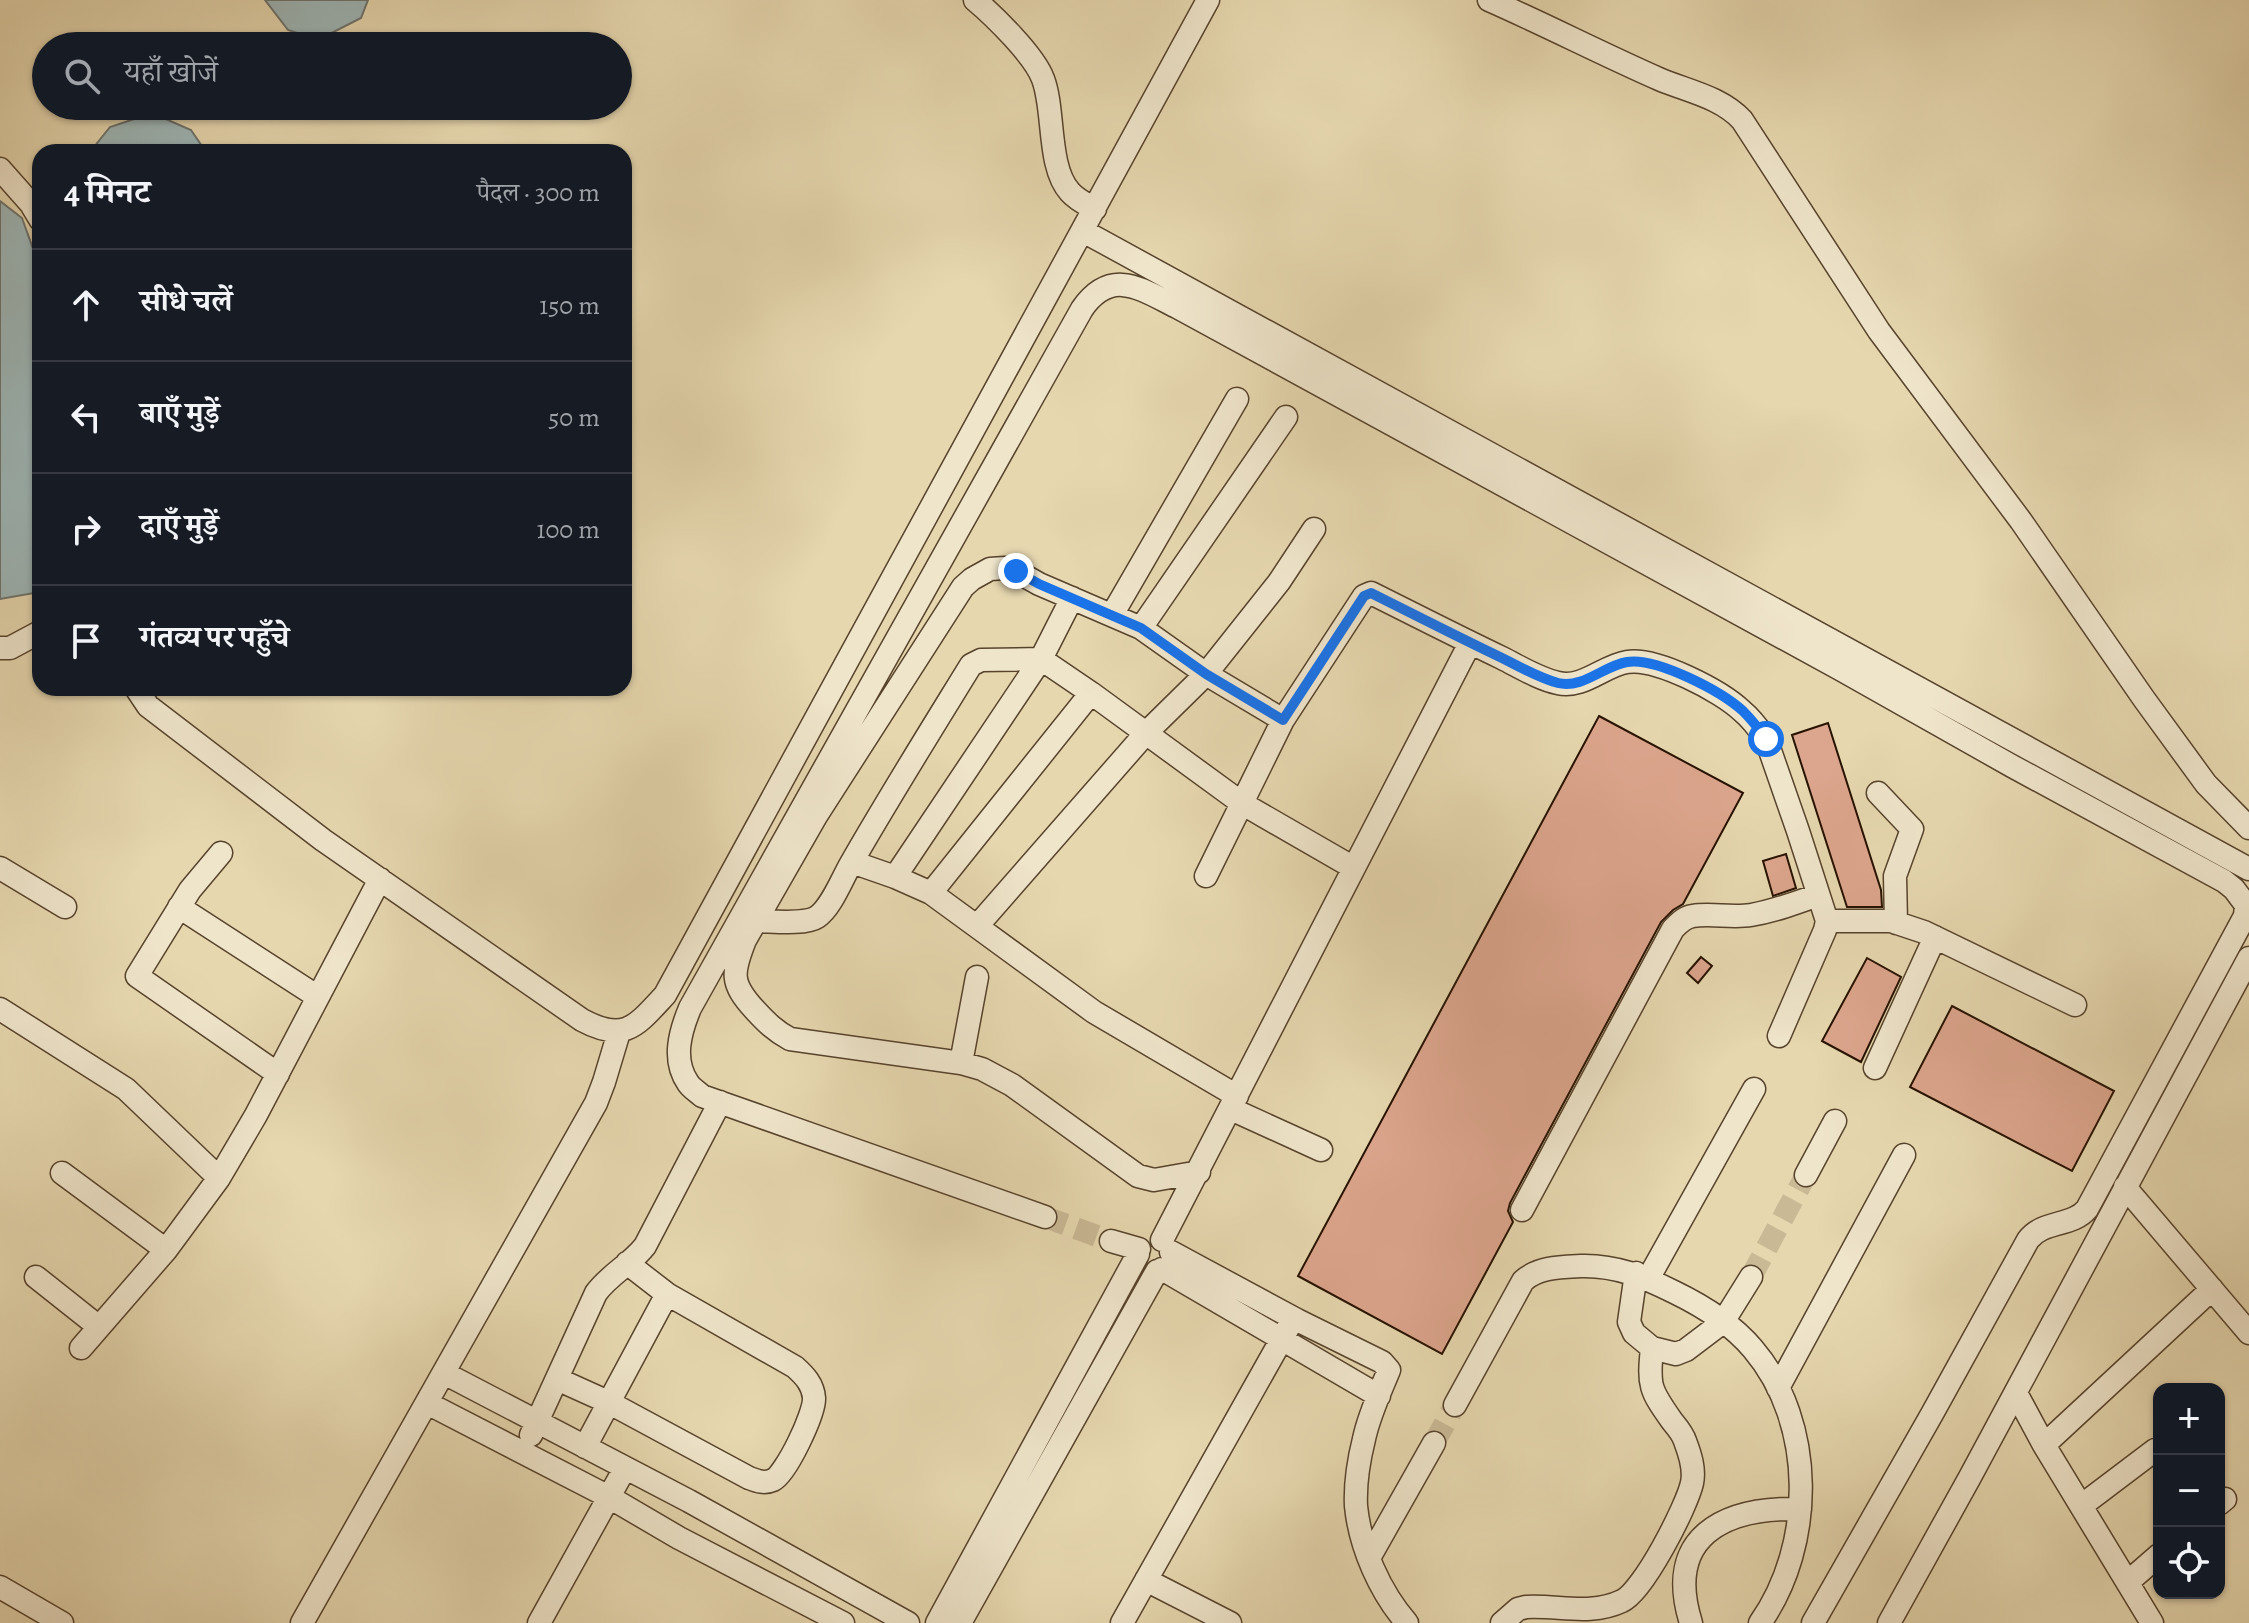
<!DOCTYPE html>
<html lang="hi">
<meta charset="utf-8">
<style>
:root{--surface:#171b24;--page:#242831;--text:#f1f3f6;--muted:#9ea1a6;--line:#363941}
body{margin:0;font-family:Alegreya,"Noto Serif Devanagari",serif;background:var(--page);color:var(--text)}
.controls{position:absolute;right:24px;bottom:24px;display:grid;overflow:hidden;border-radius:16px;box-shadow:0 2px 6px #0004}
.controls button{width:72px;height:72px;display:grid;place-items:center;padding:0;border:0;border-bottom:2px solid var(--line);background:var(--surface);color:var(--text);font:40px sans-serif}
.stop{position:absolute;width:24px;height:24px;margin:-18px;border:6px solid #1a73e8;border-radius:50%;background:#fff}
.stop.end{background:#1a73e8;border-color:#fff;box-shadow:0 2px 8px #0008}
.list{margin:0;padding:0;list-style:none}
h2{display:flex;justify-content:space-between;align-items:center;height:104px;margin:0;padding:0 32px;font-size:34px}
h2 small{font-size:26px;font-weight:400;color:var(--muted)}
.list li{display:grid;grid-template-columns:52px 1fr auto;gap:24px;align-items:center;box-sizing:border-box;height:112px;padding:0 32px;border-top:2px solid var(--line)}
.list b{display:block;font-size:30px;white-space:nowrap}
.list em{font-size:26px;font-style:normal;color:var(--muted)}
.icon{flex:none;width:44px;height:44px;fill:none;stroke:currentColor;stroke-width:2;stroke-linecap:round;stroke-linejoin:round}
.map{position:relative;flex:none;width:2249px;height:1623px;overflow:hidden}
.search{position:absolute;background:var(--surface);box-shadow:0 2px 6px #0004;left:32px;top:32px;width:600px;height:88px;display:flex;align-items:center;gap:20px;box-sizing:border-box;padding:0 28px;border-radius:44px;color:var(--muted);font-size:30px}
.panel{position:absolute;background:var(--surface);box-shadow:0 2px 6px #0004;left:32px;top:144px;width:600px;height:552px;border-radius:24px}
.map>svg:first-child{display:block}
.water{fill:#9db6b7;stroke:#6e746e;stroke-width:2}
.building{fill:#dca58d;stroke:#271200;stroke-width:2}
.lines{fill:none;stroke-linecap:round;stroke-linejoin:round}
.minor-tunnel{stroke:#c9b995;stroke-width:22;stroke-dasharray:22 11;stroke-linecap:butt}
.minor-casing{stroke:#57432c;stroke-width:25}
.minor{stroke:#efe5cb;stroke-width:22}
.route{stroke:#1a73e8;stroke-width:10}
</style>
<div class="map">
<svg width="2249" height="1623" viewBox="0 0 2249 1623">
<rect width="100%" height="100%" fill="#e6d7af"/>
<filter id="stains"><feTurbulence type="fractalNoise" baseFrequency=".0025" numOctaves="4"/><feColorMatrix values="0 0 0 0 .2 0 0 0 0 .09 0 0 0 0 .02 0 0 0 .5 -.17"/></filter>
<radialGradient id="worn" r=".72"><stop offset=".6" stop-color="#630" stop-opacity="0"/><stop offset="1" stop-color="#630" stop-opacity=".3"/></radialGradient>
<path class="water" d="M265,0H368L361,18L318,40L288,30Z
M152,113L191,130L206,152H90L110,127Z
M0,201L22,218L40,268V592L0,599Z"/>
<path class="building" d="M1599,716L1743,793L1683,904L1673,910L1661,922L1510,1203L1508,1211L1513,1222L1442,1354L1298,1276Z
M1828,723L1881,890L1882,907H1847L1792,735Z
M1786,854L1796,888L1773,896L1763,861Z
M1701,957L1712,966L1698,983L1687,973Z
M1867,958L1901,977L1861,1062L1822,1041Z
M1952,1006L2114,1091L2072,1171L1910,1087Z"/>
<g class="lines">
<path class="minor-tunnel" d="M1045,1217L1111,1241
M1751,1277L1806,1175
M1434,1443L1455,1405"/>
<defs>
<path id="minor" d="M975,0C994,16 1035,56 1043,79C1055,110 1047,167 1070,192C1077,200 1086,204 1095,209
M1489,0C1546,25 1602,54 1659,79C1687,91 1721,97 1742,120L1879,331L2021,521L2144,699L2206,784L2249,828
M0,169L31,204L40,219
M1083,231L2249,869
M1112,615L1237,399
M1141,628L1286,417
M0,648H10L40,632
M136,688L148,706L323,840L582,1020C625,1043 636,1026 665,995L1208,0
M1878,793L1912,829L1895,876L1896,923
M221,853L190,890L137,976L278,1074
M852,862L895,877L931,893L1094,1012L1237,1096
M0,868L65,907
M1206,876L1283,720L1364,596L1371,593C1415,615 1458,637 1502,658C1520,667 1539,679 1558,683C1583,689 1603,666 1627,662C1656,657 1721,691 1742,711C1752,719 1759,729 1766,739L1798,831L1827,921L1825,930L1779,1036
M895,877L1041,659L1072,598
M931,893L1091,693
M179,907L318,997
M756,921C771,921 805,925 817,917C832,907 843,876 853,860C891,794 931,730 971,665L981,660L1041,659L1091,693L1243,804L1354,868
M1827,921H1891L1924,932L2075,1005
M978,925L1146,733L1206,674L1279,582L1314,529
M0,1009L126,1089L219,1178
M961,1063L977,977
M1875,1068L1935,937
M1231,1109L1321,1150
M1199,1172L1154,1180L1138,1176L1012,1085L982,1069L961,1063L790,1039C775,1031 766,1022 755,1010C730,983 732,973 745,940L816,816L963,587L972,579L990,569L1005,568L1016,571L1039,584L1141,628L1206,674L1283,720
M62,1173L166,1250
M1806,1175L1835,1121
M2125,1187L2249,1333
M1522,1210L1673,929C1679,923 1684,917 1693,916C1710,913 1732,918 1751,915C1774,911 1796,903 1818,895
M1045,1217L702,1096C698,1092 691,1088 688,1083C672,1060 680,1032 690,1008L1082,309C1112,266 1142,290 1179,308L1842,670L2012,766L2224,881L2234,889L2246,905L2245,916L2087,1209C2072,1227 2043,1220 2028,1240L1932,1414L1813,1623
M1162,1240L1470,643
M1111,1241L1139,1249
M1171,1252L1297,1320L1382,1362L1389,1370C1380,1392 1369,1415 1364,1439C1359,1459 1355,1485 1356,1506C1360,1547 1380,1592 1407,1623
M1162,1269L1379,1396
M1636,1273L1629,1322L1634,1333L1652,1348L1676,1354L1686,1350L1723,1322L1751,1277
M36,1277L99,1327
M1648,1279L1754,1089
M81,1348L166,1250L219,1178L256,1115L380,879
M444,1373L689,1501L908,1623
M557,1379L608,1402L749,1478C757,1481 764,1484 773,1480C786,1474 815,1413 814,1398C813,1384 804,1375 795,1367L667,1294L627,1263
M1778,1388L1904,1155
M2016,1393L2044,1445L2152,1623
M427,1403L609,1497L679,1538L843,1623
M1455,1405L1523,1281C1538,1267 1562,1267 1581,1266C1616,1265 1644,1277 1674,1292C1703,1306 1732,1324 1753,1349C1816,1423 1815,1545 1760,1623
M531,1435L596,1293C610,1274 630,1265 645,1246L720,1102
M2044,1445L2212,1289
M585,1447L667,1294
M2219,1504L2225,1499
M2081,1506L2155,1450
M1369,1558L1434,1443
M1146,1580L1230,1623
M2128,1582L2159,1555
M0,1587L62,1623
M302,1623L596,1103L604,1082L619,1032
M539,1623L625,1468
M937,1623L1138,1254
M960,1623L1157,1271
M1122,1623L1293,1319
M1502,1623L1518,1609L1526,1607C1559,1605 1590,1616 1622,1601C1643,1592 1687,1506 1692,1483C1695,1469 1690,1454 1685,1441C1683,1434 1677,1427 1672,1421C1650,1390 1648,1386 1652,1348
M1691,1623C1664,1537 1723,1507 1800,1509
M1889,1623L1970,1477L2249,958"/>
</defs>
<use href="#minor" class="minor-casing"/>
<use href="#minor" class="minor"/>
</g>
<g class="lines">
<path class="route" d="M1016,571L1039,584L1141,628L1206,674L1283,720L1364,596L1371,593C1415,615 1458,637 1502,658C1520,667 1539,678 1558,683C1583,689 1603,666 1627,662C1656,657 1721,691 1743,711C1752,720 1759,729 1766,739"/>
</g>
<rect width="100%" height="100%" filter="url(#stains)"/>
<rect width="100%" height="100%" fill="url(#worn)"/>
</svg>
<div class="controls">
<button>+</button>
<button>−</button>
<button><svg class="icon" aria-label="locate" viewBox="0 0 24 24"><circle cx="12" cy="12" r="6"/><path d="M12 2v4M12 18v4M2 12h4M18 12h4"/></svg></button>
</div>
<div class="stop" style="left:1766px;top:739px"></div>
<div class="stop end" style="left:1016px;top:571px"></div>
<div class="search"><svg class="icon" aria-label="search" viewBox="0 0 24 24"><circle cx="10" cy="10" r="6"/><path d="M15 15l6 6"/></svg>यहाँ खोजें</div>
<section class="panel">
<h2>4 मिनट<small>पैदल · 300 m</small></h2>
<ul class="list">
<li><svg class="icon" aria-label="ahead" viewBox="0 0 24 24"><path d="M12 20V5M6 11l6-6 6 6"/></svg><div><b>सीधे चलें</b></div><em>150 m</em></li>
<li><svg class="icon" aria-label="left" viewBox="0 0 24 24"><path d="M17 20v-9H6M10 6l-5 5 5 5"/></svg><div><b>बाएँ मुड़ें</b></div><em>50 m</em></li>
<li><svg class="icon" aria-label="right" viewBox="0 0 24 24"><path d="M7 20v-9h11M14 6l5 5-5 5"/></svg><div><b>दाएँ मुड़ें</b></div><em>100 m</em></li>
<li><svg class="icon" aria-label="arrive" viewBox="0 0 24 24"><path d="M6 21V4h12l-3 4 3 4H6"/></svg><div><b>गंतव्य पर पहुँचे</b></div></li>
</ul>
</section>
</div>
